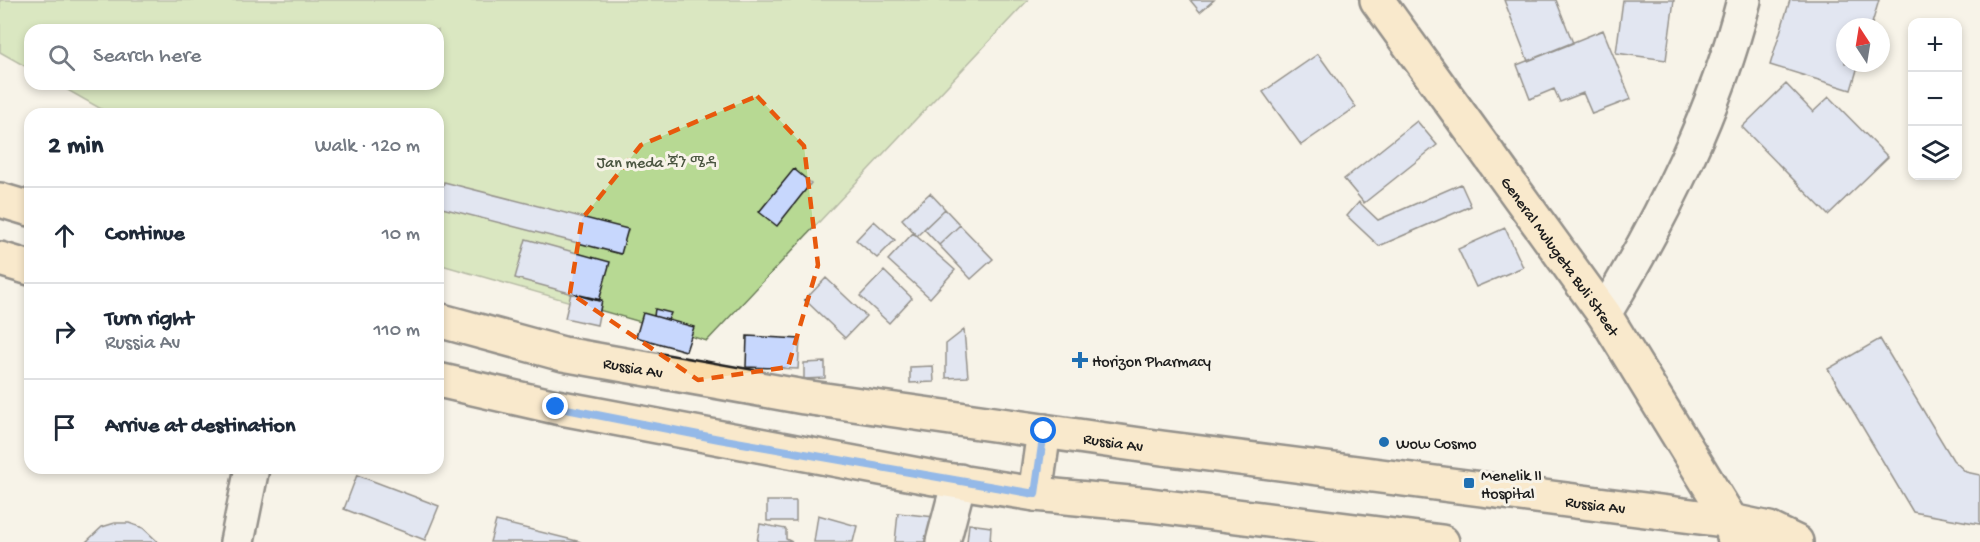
<!DOCTYPE html>
<meta charset="utf-8">
<style>
:root{--surface:#fff;--page:#f6f6f7;--text:#1f2937;--muted:#747a83;--line:#e0e1e3}
body{margin:0;font-family:"Gochi Hand","Noto Sans Ethiopic",sans-serif;background:var(--page);color:var(--text)}
.controls{position:absolute;right:18px;top:18px;display:grid;overflow:hidden;border-radius:12px;box-shadow:0 3px 9px #0003}
.controls button{width:54px;height:54px;display:grid;place-items:center;padding:0;border:0;border-bottom:2px solid var(--line);background:var(--surface);color:var(--text);font:30px sans-serif}
.compass{position:absolute;left:1836px;top:18px;width:54px;height:54px;border-radius:50%;background:var(--surface);box-shadow:0 3px 9px #0003;rotate:348deg}
.stop{position:absolute;width:18px;height:18px;margin:-14px;border:4px solid #1a73e8;border-radius:50%;background:#fff}
.stop.end{background:#1a73e8;border-color:#fff;box-shadow:0 2px 6px #0008}
.list{margin:0;padding:0;list-style:none}
h2{display:flex;justify-content:space-between;align-items:center;height:78px;margin:0;padding:0 24px;font-size:26px}
h2 small{font-size:20px;font-weight:400;color:var(--muted)}
.list li{display:grid;grid-template-columns:39px 1fr auto;gap:18px;align-items:center;box-sizing:border-box;height:96px;padding:0 24px;border-top:2px solid var(--line)}
.list b{display:block;font-size:22px;white-space:nowrap}
.list p{margin:0;font-size:20px;white-space:nowrap;color:var(--muted)}
.list em{font-size:20px;font-style:normal;color:var(--muted)}
.icon{flex:none;width:33px;height:33px;fill:none;stroke:currentColor;stroke-width:2;stroke-linecap:round;stroke-linejoin:round}
.map{position:relative;flex:none;width:1980px;height:542px;overflow:hidden}
.search{position:absolute;background:var(--surface);box-shadow:0 3px 9px #0003;left:24px;top:24px;width:420px;height:66px;display:flex;align-items:center;gap:15px;box-sizing:border-box;padding:0 21px;border-radius:18px;color:var(--muted);font-size:22px}
.panel{position:absolute;background:var(--surface);box-shadow:0 3px 9px #0003;left:24px;top:108px;width:420px;height:366px;border-radius:18px}
.map>svg:first-child{display:block}
.green{fill:#b7d993;stroke:#6a7a58;stroke-width:1.5}
.building{fill:#c7d7fd;stroke:#1c1c1c;stroke-width:1.5}
.lines{fill:none;stroke-linecap:round;stroke-linejoin:round}
.minor-casing{stroke:#1c1c1c;stroke-width:38}
.major-casing{stroke:#1c1c1c;stroke-width:38}
.minor{stroke:#f7f3e8;stroke-width:33}
.major{stroke:#faddab;stroke-width:33}
.route{stroke:#1a73e8;stroke-width:8}
.marked{fill:none;stroke:#e8590c;stroke-width:4.5;stroke-dasharray:12 8;stroke-linejoin:round}
.poi-dot{fill:#1f6fb2;stroke:#f7f3e8;stroke-width:2}
.labels{text-anchor:middle;stroke-width:6;stroke-linejoin:round;paint-order:stroke}
.park-label{font-size:16px;fill:#4a5540;stroke:#f7f3e8}
.street-label{font-size:16px;fill:#1c1c1c;stroke:#f7f3e8}
.poi-label{font-size:16px;fill:#1c1c1c;stroke:#f7f3e8;text-anchor:start}
</style>
<div class="map">
<svg width="1980" height="542" viewBox="0 0 1980 542">
<rect width="100%" height="100%" fill="#f7f3e8"/>
<filter id="ink" filterUnits="userSpaceOnUse"><feTurbulence type="fractalNoise" baseFrequency=".0167" numOctaves="2"/><feDisplacementMap in="SourceGraphic" scale="12" xChannelSelector="R" yChannelSelector="G"/><feConvolveMatrix kernelMatrix="1 2 1 2 8 2 1 2 1" color-interpolation-filters="sRGB"/></filter>
<g filter="url(#ink)">
<path class="green" d="M0,0H1028L707,341L438,264V114H110L57,84H438V30H30V69L0,52Z"/>
<path class="building" d="M1190,0H1214L1200,12Z
M1504,0H1556L1573,43L1528,61Z
M1623,0H1674L1666,60L1616,53Z
M1790,0H1879L1871,27H1845V63H1859L1851,90L1770,65Z
M1603,30L1631,99L1592,114L1583,93L1560,102L1554,89L1530,99L1517,65Z
M1318,54L1356,107L1301,145L1263,92Z
M1786,84L1813,112L1829,97L1888,157L1828,215L1742,127Z
M1417,121L1437,145L1364,203L1344,179Z
M794,169L811,183L777,226L759,212Z
M444,182L628,229L621,254L438,207Z
M1461,184L1471,206L1379,246L1347,216L1359,202L1378,220Z
M930,193L945,209L917,236L902,219Z
M945,209L960,225L939,245L924,229Z
M874,221L895,240L877,258L856,240Z
M960,225L993,259L971,279L939,245Z
M1505,228L1523,267L1476,287L1458,249Z
M913,233L955,270L930,298L888,260Z
M526,239L610,262L599,301L515,278Z
M884,271L912,298L889,323L860,296Z
M826,278L866,316L845,338L805,300Z
M571,293L602,300L597,325L565,318Z
M655,309L671,313L668,320L654,316Z
M643,313L694,327L686,351L636,337Z
M964,330L968,377L946,378V344Z
M747,336L800,339L798,369L746,367Z
M1880,339L1953,460L1966,472L1980,475V524L1913,512L1828,369Z
M825,362V378L804,379V363Z
M933,366L934,382L910,383V367Z
M357,475L439,506L425,540L344,509Z
M767,501H796V521H767Z
M898,513L962,520L959,542H895Z
M818,515L857,526L853,542H814Z
M496,521L581,542H490Z
M115,523H129L143,528L158,542H86L102,527Z
M760,524L786,529V539L792,542H757Z
M969,524L991,527L990,542H967Z"/>
<g class="lines">
<defs>
<path id="minor" d="M1604,314C1663,216 1716,111 1744,0
M237,542L252,468
M943,542L959,481"/>
<g id="major">
<path id="s1" d="M1377,0L1604,314L1731,521L1734,537"/>
<path d="M0,200L30,209"/>
<path d="M0,259L30,268"/>
<path id="s2" d="M438,320L563,354L804,397L1162,448L1731,521L1769,529L1796,542"/>
<path d="M438,380L556,407L934,478L1035,494L1150,505L1442,542"/>
<path d="M1035,494L1044,431"/>
</g>
</defs>
<use href="#minor" class="minor-casing"/>
<use href="#major" class="major-casing"/>
<use href="#minor" class="minor"/>
<use href="#major" class="major"/>
</g>
</g>
<g class="lines" filter="url(#ink)">
<path class="route" d="M556,407L719,439L1035,494L1044,431"/>
</g>
<path d="M0 0H1980V542H0ZM757,96L804,146L818,265L788,367L698,380L570,293L582,219L641,145Z" fill="#f7f3e8" fill-opacity=".55" fill-rule="evenodd"/>
<path class="marked" d="M757,96L804,146L818,265L788,367L698,380L570,293L582,219L641,145Z"/>
<g class="poi-dot">
<path d="M1077 351h6v6h6v6h-6v6h-6v-6h-6v-6h6z"/>
<circle cx="1384" cy="442" r="6"/>
<rect x="1463" y="477" width="12" height="12" rx="3"/>
</g>
<g class="labels">
<g class="park-label">
<text x="657" y="167">Jan meda ጃን ሜዳ</text>
</g>
<g class="street-label">
<text dy="6" stroke="none"><textPath href="#s1" startOffset="315">General Mulugeta Buli Street</textPath></text>
<text dy="6" stroke="none"><textPath href="#s2" startOffset="201">Russia Av</textPath></text>
<text dy="6" stroke="none"><textPath href="#s2" startOffset="687">Russia Av</textPath></text>
<text dy="6" stroke="none"><textPath href="#s2" startOffset="1173">Russia Av</textPath></text>
</g>
<g class="poi-label">
<text x="1092" y="366">Horizon Pharmacy</text>
<text x="1396" y="448">Wow Cosmo</text>
<text x="1481" y="480">Menelik II<tspan x="1481" dy="18">Hospital</tspan></text>
</g>
</g>
</svg>
<div class="controls">
<button>+</button>
<button>−</button>
<button><svg class="icon" aria-label="layers" viewBox="0 0 24 24"><path d="M12 4l9 5-9 5-9-5zM3 14l9 5 9-5"/></svg></button>
</div>
<svg class="compass" viewBox="-18 -18 36 36"><path d="M0-13l5 13h-10z" fill="#e53935"/><path d="M0 13l5-13h-10z" fill="#747a83"/></svg>
<div class="stop" style="left:1044px;top:431px"></div>
<div class="stop end" style="left:556px;top:407px"></div>
<div class="search"><svg class="icon" aria-label="search" viewBox="0 0 24 24"><circle cx="10" cy="10" r="6"/><path d="M15 15l6 6"/></svg>Search here</div>
<section class="panel">
<h2>2 min<small>Walk · 120 m</small></h2>
<ul class="list">
<li><svg class="icon" aria-label="ahead" viewBox="0 0 24 24"><path d="M12 20V5M6 11l6-6 6 6"/></svg><div><b>Continue</b></div><em>10 m</em></li>
<li><svg class="icon" aria-label="right" viewBox="0 0 24 24"><path d="M7 20v-9h11M14 6l5 5-5 5"/></svg><div><b>Turn right</b><p>Russia Av</p></div><em>110 m</em></li>
<li><svg class="icon" aria-label="arrive" viewBox="0 0 24 24"><path d="M6 21V4h12l-3 4 3 4H6"/></svg><div><b>Arrive at destination</b></div></li>
</ul>
</section>
</div>
